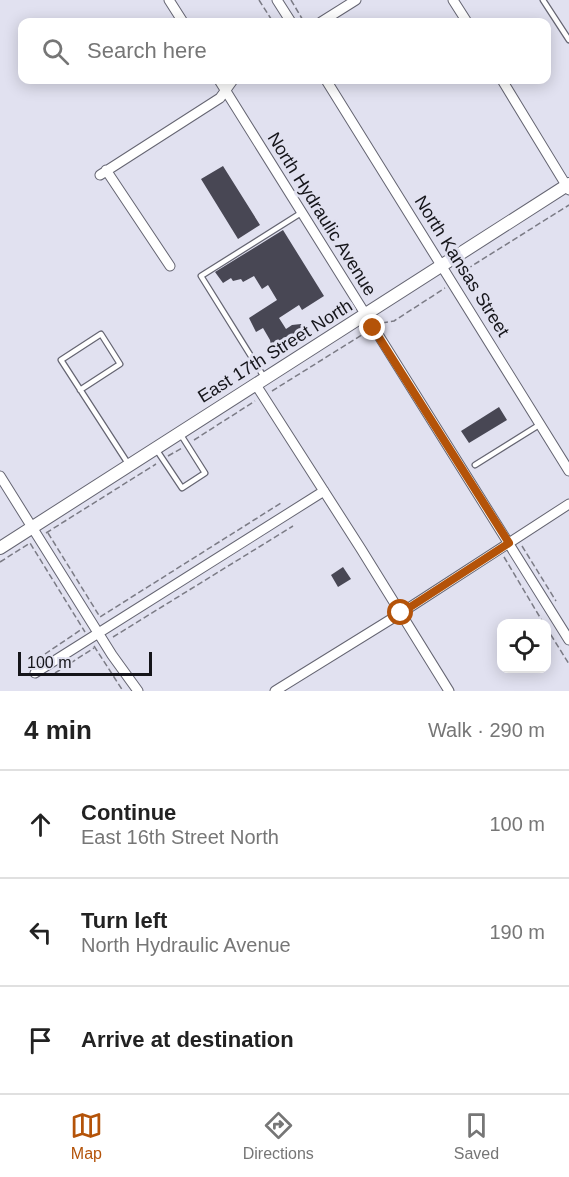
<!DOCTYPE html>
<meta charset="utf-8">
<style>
:root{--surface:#fff;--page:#f6f6f6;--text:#222;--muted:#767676;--line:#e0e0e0;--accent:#b45309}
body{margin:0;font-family:Arial,sans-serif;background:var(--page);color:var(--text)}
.controls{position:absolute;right:18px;bottom:18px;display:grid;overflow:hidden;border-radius:12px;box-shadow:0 3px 15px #0003}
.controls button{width:54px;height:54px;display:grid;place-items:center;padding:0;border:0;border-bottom:2px solid var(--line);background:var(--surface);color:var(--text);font:30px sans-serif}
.scale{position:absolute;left:18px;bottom:15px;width:134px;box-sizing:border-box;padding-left:6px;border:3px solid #15151a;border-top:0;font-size:16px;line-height:21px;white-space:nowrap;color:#15151a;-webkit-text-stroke:4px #e1e1f0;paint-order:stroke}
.stop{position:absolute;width:18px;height:18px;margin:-14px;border:4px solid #b45309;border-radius:50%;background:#fff}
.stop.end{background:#b45309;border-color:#fff;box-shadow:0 2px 6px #0008}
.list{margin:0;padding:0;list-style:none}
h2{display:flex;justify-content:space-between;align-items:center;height:78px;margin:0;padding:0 24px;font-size:26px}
h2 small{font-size:20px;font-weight:400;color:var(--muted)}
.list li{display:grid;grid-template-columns:39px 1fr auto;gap:18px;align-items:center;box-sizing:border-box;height:108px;padding:0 24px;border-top:2px solid var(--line)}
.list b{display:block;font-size:22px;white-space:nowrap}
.list p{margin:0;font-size:20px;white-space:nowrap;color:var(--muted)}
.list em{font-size:20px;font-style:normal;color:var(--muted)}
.icon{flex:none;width:33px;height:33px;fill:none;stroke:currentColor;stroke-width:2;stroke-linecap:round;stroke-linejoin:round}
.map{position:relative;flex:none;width:569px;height:691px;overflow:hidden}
.search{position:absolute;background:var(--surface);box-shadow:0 3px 15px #0003;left:18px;right:18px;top:18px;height:66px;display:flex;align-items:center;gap:15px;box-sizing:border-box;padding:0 21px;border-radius:12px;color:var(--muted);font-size:22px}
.sheet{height:402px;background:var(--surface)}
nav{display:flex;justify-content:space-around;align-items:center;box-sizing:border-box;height:84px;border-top:2px solid var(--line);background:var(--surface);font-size:16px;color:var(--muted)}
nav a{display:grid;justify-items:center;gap:3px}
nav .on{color:var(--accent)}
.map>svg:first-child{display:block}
.building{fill:#484754}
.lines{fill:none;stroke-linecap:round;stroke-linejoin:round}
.service-casing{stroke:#656572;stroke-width:7}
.minor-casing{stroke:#656572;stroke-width:11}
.tertiary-casing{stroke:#656572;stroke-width:14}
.path{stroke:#7b7b85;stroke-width:1.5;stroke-dasharray:6 3;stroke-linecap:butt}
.service{stroke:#fff;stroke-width:4.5}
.minor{stroke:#fff;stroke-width:9}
.tertiary{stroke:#fff;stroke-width:12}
.route{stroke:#b45309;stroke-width:8}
.labels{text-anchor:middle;stroke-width:6;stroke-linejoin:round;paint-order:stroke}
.street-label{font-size:18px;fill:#15151a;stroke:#e1e1f0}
</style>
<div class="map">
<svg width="569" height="691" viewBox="0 0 569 691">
<rect width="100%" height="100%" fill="#e1e1f0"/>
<path class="building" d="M223,166L260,225L238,239L201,179Z
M283,230L324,296L302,310L299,305L279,318L286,329L292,325L301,324L306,331L291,341L296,340L270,355L266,348L271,345L270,340L263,328L256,332L249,318L277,300L268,285L262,289L254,276L243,282L241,279L233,281L231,278L223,283L215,272Z
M499,407L507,420L469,443L461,431Z
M343,567L351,579L338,587L331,575Z"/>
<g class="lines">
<defs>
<path id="service" d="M543,0L569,40
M264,377L201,276L301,213
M80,390L120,364L101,334L61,360L129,465
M156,449L182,488L205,473L181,435
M475,465L539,425"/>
<path id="minor" d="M169,0L183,22
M277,0L291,22
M453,0L467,22
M321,22L356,0
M219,80L569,640
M326,80L569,471
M502,80L569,190
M106,170L170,266
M100,175L220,98L233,80
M256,385L361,549L449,691
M0,476L112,655L138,691
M35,673L324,491
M275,691L401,613L569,504"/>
<path id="tertiary" d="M0,548L569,184"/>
</defs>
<use href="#service" class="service-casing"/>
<use href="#minor" class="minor-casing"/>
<use href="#tertiary" class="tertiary-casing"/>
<path class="path" d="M259,0L273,22
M291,0L304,22
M459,274L569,205
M382,323L394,321L445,288
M272,391L365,333
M194,440L255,401
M168,456L182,448
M46,533L156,464
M48,533L100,617L281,503
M522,546L556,601
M504,557L544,624
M0,562L30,543L85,632
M546,627L569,664
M113,637L293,526
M94,646L123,691
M45,654L82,629
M55,673L94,648"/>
<use href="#service" class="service"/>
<use href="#minor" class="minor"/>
<use href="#tertiary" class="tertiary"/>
</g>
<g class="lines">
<path class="route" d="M373,328L509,543L401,613"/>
</g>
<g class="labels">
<g class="street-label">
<text transform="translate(322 214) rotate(58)" y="6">North Hydraulic Avenue</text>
<text transform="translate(462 266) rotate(58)" y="6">North Kansas Street</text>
<text transform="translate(275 351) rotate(-32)" y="6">East 17th Street North</text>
</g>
</g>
</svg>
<div class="controls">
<button><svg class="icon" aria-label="locate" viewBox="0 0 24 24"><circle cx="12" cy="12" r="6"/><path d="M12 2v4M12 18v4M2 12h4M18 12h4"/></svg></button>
</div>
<div class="scale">100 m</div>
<div class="stop" style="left:401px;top:613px"></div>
<div class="stop end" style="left:373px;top:328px"></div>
<div class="search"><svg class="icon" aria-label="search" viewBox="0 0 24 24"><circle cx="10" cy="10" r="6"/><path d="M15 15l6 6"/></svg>Search here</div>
</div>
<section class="sheet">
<h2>4 min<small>Walk · 290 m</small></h2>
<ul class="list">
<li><svg class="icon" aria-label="ahead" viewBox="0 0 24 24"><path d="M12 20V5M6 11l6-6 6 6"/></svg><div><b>Continue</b><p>East 16th Street North</p></div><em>100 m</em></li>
<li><svg class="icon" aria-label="left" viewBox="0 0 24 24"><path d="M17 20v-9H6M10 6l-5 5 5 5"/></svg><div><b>Turn left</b><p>North Hydraulic Avenue</p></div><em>190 m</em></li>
<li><svg class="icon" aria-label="arrive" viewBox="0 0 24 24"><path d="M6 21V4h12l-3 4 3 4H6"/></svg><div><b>Arrive at destination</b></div></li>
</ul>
</section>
<nav>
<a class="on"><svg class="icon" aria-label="map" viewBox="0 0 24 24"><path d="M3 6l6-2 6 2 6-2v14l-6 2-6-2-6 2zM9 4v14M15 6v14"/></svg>Map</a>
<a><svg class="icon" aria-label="directions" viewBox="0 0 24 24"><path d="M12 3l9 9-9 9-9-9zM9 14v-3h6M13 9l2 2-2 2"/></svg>Directions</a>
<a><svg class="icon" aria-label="saved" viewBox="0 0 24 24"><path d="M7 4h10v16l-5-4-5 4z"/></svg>Saved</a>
</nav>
